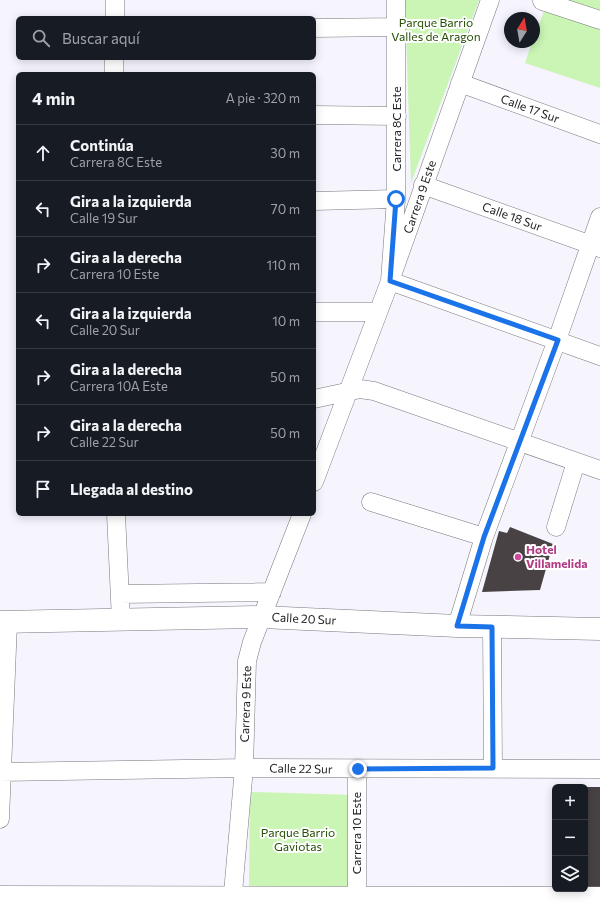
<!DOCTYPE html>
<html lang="es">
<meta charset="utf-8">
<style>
:root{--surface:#171b24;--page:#242831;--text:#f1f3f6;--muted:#9ea1a6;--line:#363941}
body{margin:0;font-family:Commissioner,sans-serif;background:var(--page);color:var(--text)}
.controls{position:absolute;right:12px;bottom:12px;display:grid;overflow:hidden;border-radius:6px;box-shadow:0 2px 10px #0003}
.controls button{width:36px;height:36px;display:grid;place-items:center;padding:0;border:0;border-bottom:1px solid var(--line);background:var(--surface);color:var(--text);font:20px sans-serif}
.compass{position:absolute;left:504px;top:12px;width:36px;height:36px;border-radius:50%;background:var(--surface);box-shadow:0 2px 10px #0003;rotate:11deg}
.stop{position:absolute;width:12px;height:12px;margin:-9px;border:3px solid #1a73e8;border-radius:50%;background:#fff}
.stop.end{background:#1a73e8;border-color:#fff;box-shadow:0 1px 4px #0008}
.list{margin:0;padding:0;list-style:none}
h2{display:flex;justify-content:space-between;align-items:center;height:52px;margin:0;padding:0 16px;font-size:17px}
h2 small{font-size:13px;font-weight:400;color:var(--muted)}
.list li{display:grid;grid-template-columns:26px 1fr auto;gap:12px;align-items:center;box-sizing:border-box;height:56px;padding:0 16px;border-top:1px solid var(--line)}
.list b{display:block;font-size:15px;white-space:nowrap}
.list p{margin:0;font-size:13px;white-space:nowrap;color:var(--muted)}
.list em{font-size:13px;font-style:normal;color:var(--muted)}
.icon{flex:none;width:22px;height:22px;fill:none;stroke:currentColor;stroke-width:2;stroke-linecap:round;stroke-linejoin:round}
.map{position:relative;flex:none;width:600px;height:904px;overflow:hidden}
.search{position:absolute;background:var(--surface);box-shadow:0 2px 10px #0003;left:16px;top:16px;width:300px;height:44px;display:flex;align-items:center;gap:10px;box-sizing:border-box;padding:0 14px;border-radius:6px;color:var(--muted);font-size:15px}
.panel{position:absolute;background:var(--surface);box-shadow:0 2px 10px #0003;left:16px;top:72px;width:300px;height:444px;border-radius:6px}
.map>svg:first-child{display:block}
.green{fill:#caf5b5}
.building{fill:#484245}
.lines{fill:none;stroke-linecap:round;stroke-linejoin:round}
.minor-casing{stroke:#79777e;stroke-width:19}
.tertiary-casing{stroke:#79777e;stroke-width:23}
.minor{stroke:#fff;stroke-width:18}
.tertiary{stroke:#fff;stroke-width:22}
.route{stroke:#1a73e8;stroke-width:5}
.hotel-dot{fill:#d1479c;stroke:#fff;stroke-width:1.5}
.labels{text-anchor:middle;stroke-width:4;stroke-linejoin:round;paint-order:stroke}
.park-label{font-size:12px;fill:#254e04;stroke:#fff}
.street-label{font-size:12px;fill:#222225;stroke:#fff}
.hotel-label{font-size:12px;font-weight:bold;fill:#b23c85;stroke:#fff;text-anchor:start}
</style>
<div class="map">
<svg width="600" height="904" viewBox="0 0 600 904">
<rect width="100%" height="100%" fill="#f6f4fd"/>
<path class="green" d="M405,0H479L411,183Z
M548,0H600V88L525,63L532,42H534V38Z
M250,792L355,795L353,887L249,888Z"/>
<path class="building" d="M510,527L553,544L540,590L482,592L499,531L507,533Z
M585,787H600V889H585Z"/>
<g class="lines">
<defs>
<path id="minor" d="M396,0V199L390,281L600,356
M542,1L600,20
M115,18V0
M314,28L397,27
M114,74V58
M460,83L600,134
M314,115L397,116
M423,185L600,248
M314,201L396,199
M314,312H378
M314,399L360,389L374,391L600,470
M314,482L390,281L490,0
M371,502L484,537
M116,514L121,620
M556,527L576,462
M120,594L272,592
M457,626L484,537L557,340L600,217
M492,627L493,768
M1,772L244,768L600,769
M0,819L8,623
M0,895L600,896
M357,896V769
M232,904L244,768L247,661L252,642L302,514"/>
<path id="tertiary" d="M0,622L262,617L457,626L600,629"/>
</defs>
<use href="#minor" class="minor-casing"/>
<use href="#tertiary" class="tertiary-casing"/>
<use href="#minor" class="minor"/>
<use href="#tertiary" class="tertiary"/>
</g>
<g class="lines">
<path class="route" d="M358,769L493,768L492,627L457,626L484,537L558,340L390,281L396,199"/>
</g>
<circle class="hotel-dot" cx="518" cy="557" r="4"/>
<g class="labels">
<g class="park-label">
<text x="436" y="27">Parque Barrio<tspan x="436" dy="14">Valles de Aragon</tspan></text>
<text x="298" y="837">Parque Barrio<tspan x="298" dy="14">Gaviotas</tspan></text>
</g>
<g class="street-label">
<text transform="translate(530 109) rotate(20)" y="4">Calle 17 Sur</text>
<text transform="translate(397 129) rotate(-90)" y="4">Carrera 8C Este</text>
<text transform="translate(420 197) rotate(-71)" y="4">Carrera 9 Este</text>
<text transform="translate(512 217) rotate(20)" y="4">Calle 18 Sur</text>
<text transform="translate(304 619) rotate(3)" y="4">Calle 20 Sur</text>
<text transform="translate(246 704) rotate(-88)" y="4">Carrera 9 Este</text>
<text transform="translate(301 769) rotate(1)" y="4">Calle 22 Sur</text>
<text transform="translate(357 833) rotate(-90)" y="4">Carrera 10 Este</text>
</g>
<g class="hotel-label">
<text x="526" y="554">Hotel<tspan x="526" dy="14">Villamelida</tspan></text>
</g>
</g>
</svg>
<div class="controls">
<button>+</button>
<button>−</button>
<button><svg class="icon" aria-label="layers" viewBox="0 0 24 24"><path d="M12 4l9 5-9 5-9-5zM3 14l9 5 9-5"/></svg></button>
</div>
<svg class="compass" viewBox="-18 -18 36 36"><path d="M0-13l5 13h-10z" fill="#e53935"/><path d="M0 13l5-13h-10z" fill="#9ea1a6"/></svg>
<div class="stop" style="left:396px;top:199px"></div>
<div class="stop end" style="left:358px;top:769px"></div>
<div class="search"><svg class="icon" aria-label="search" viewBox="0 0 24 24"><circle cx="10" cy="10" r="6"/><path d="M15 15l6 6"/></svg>Buscar aquí</div>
<section class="panel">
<h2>4 min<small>A pie · 320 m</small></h2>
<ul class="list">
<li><svg class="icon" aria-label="ahead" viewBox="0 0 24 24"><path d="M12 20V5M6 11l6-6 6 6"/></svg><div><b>Continúa</b><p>Carrera 8C Este</p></div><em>30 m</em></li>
<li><svg class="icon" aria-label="left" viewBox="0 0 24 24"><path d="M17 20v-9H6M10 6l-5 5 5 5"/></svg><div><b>Gira a la izquierda</b><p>Calle 19 Sur</p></div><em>70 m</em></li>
<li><svg class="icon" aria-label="right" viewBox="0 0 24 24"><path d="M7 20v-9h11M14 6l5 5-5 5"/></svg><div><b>Gira a la derecha</b><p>Carrera 10 Este</p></div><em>110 m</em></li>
<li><svg class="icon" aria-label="left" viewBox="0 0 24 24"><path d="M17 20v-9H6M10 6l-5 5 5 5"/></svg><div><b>Gira a la izquierda</b><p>Calle 20 Sur</p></div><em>10 m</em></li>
<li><svg class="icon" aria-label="right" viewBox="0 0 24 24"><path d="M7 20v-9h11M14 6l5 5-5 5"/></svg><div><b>Gira a la derecha</b><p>Carrera 10A Este</p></div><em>50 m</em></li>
<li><svg class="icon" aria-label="right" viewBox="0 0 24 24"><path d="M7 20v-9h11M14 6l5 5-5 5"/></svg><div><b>Gira a la derecha</b><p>Calle 22 Sur</p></div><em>50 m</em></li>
<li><svg class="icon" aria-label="arrive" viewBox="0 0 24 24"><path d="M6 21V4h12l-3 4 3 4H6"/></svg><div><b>Llegada al destino</b></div></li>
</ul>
</section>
</div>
